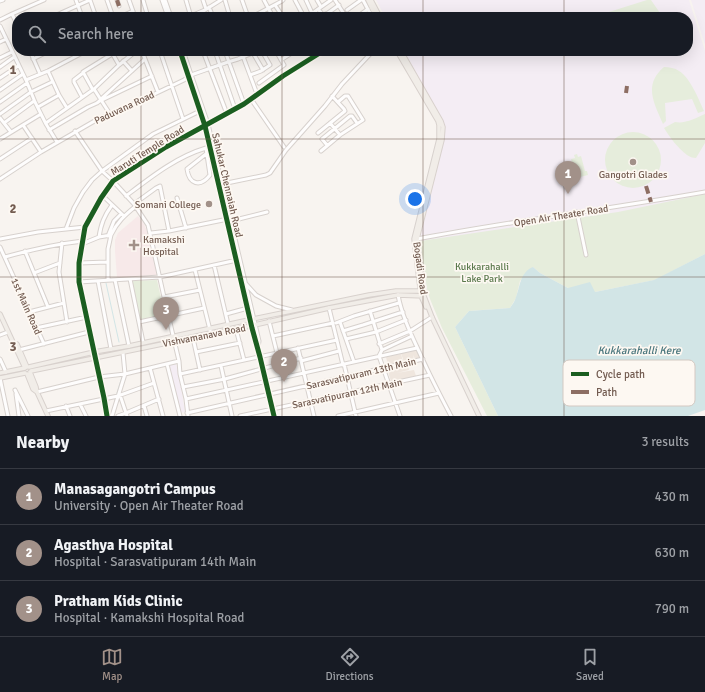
<!DOCTYPE html>
<meta charset="utf-8">
<style>
:root{--surface:#171b24;--page:#242831;--text:#f1f3f6;--muted:#9ea1a6;--line:#363941;--accent:#a29189}
body{margin:0;font-family:Signika,sans-serif;background:var(--page);color:var(--text)}
.you{position:absolute;left:415px;top:199px;width:14px;height:14px;margin:-10px;border:3px solid #fff;border-radius:50%;background:#1a73e8;box-shadow:0 0 0 6px #1a73e833}
.badge{display:grid;place-items:center;width:26px;height:26px;border-radius:50%;background:var(--accent);color:#fff;font-size:13px;font-weight:700}
.pin{position:absolute;translate:-50% -33px;filter:drop-shadow(0 1px 2px #0008)}
.pin::after{content:'';position:absolute;top:21px;width:14px;height:12px;background:inherit;clip-path:polygon(0 0,100% 0,50% 100%)}
.list{margin:0;padding:0;list-style:none}
h2{display:flex;justify-content:space-between;align-items:center;height:52px;margin:0;padding:0 16px;font-size:17px}
h2 small{font-size:13px;font-weight:400;color:var(--muted)}
.list li{display:grid;grid-template-columns:26px 1fr auto;gap:12px;align-items:center;box-sizing:border-box;height:56px;padding:0 16px;border-top:1px solid var(--line)}
.list b{display:block;font-size:15px;white-space:nowrap}
.list p{margin:0;font-size:13px;white-space:nowrap;color:var(--muted)}
.list em{font-size:13px;font-style:normal;color:var(--muted)}
.icon{flex:none;width:22px;height:22px;fill:none;stroke:currentColor;stroke-width:2;stroke-linecap:round;stroke-linejoin:round}
.map{position:relative;flex:none;width:705px;height:416px;overflow:hidden}
.search{position:absolute;background:var(--surface);box-shadow:0 4px 16px #0002;left:12px;right:12px;top:12px;height:44px;display:flex;align-items:center;gap:10px;box-sizing:border-box;padding:0 14px;border-radius:16px;color:var(--muted);font-size:15px}
.sheet{height:220px;background:var(--surface)}
nav{display:flex;justify-content:space-around;align-items:center;box-sizing:border-box;height:56px;border-top:1px solid var(--line);background:var(--surface);font-size:11px;color:var(--muted)}
nav a{display:grid;justify-items:center;gap:2px}
nav .on{color:var(--accent)}
.map>svg:first-child{display:block}
.residential{fill:#efe6de}
.education{fill:#f4edf4}
.medical{fill:#f7e9e9}
.green{fill:#e6eddc}
.water{fill:#d2e5e6}
.lines{fill:none;stroke-linecap:round;stroke-linejoin:round}
.stream{stroke:#d2e5e6;stroke-width:1}
.minor-casing{stroke:#d7d1cd;stroke-width:5}
.major-casing{stroke:#d8d1cd;stroke-width:5.5}
.minor{stroke:#fefdfd;stroke-width:3}
.major{stroke:#f1ede8;stroke-width:3.5}
.quiet{stroke:#8d6e63;stroke-width:4;stroke-dasharray:8 4;stroke-linecap:butt}
.cycleway-casing{stroke:#fdf8f2;stroke-width:8}
.cycleway{stroke:#1b5e20;stroke-width:5}
.grid{fill:none;stroke:#735c51;stroke-width:1;stroke-opacity:0.55}
.poi-dot{fill:#a29189;stroke:#fdf8f2;stroke-width:1.5}
.labels{text-anchor:middle;stroke-width:3.5;stroke-linejoin:round;paint-order:stroke}
.street-label{font-size:10px;fill:#735c51;stroke:#fdf8f2}
.poi-label{font-size:10px;fill:#735c51;stroke:#fdf8f2}
.park-label{font-size:10px;fill:#59784b;stroke:#fdf8f2}
.water-label{font-size:11px;font-style:italic;fill:#4a767d;stroke:#fdf8f2}
.key{fill:#fdf8f2;stroke:#d4c9c2;stroke-width:1}
.key-label{font-size:11px;fill:#735c51}
.grid-label{font-size:13px;text-anchor:middle;font-weight:bold;fill:#735c51;stroke:#fdf8f2;stroke-width:3.5;stroke-linejoin:round;paint-order:stroke}
</style>
<div class="map">
<svg width="705" height="416" viewBox="0 0 705 416">
<rect width="100%" height="100%" fill="#f8f4f0"/>
<path class="residential" d="M417,350L420,358L415,359L413,355L414,360L404,362L401,353Z
M401,354L403,362L388,366L386,357Z
M408,364L409,370L397,373L414,370L416,376L391,381L389,375L395,374L389,375L388,369Z"/>
<path class="education" d="M376,0H689L705,51V242L430,299L427,289L420,241L421,234L441,154L445,132L443,120L404,51H688V17H385Z
M691,0H705V45Z
M176,364L182,394L185,412L180,413L169,365Z"/>
<path class="medical" d="M138,216L144,224L151,240L158,276L117,278L115,251V240L118,233Z"/>
<path class="green" d="M647,0H651L660,13V17H593Z
M664,67C669,67 675,68 679,71C690,77 699,100 704,111L698,113L692,99L665,103L666,121L663,124C654,103 643,85 664,67Z
M705,114V143L696,158C692,158 690,157 687,155C677,147 671,139 664,128L675,122C685,124 696,118 705,114Z
M605 160a28 28 0 1 1 56 0a28 28 0 1 1-56 0Z
M577,154L578,157L581,156L585,171H587L588,175L576,178L571,159L575,158L574,155Z
M705,194V254L655,280L595,292L568,288L540,273L533,267L520,281L516,298L510,308L469,311L455,327L498,416H487L442,328L430,299L427,289L420,241L618,212Z
M157,280L165,316L140,320L132,281Z"/>
<path class="water" d="M705,254V410L688,416H498L455,327L469,311L510,308C512,305 515,301 516,297C520,287 520,272 533,267L540,273L568,288L590,282L595,292L654,280Z"/>
<g class="lines">
<path class="stream" d="M106,283L119,342
M117,393L122,377
M112,412L116,397"/>
<defs>
<path id="minor" d="M76,0L82,17
M90,0L96,17
M107,0L113,17
M117,0L119,6
M129,0L135,17
M143,0L148,17
M162,0L168,17
M165,0L171,17
M186,0L191,17
M203,0L206,9
M225,0L230,17
M242,0L248,17
M264,0L273,17
M295,0L304,17
M306,0L312,13
M317,0L321,7
M335,0L346,17
M363,0L372,17
M0,1L3,0
M275,5L283,17
M209,7L213,17
M318,9L323,15V17
M347,10L361,0
M328,13L339,5
M12,14L17,24
M323,15L328,13L332,17
M191,16L205,10L221,0
M52,17L90,0
M120,17L133,11
M252,17L282,1L283,0
M307,17L331,0
M357,17L368,9
M0,20L12,14L44,0
M0,26L26,80L35,102L46,124L57,142
M0,42L6,39
M30,51L40,74
M111,51L119,65
M142,51L145,59L158,92
M160,51L183,119
M180,51L205,126L252,328L260,357L274,416
M183,51L208,124L259,341L258,347
M203,51L227,114
M215,51L235,109
M225,51L244,104
M241,51L257,94
M253,53L263,70
M0,58L12,52
M33,59L49,51
M281,60L295,51
M123,61L132,71
M0,67L14,57
M48,71L59,95L67,108
M250,75L261,71L270,65L262,51
M0,78L18,66
M26,80L48,71L86,51
M259,83L284,65L276,51
M94,89L110,114
M0,90L23,74
M93,90L83,72L117,51
M82,97L74,82V80L83,73
M101,99L145,59
M251,99L284,147
M102,100L152,76
M0,102L27,83
M38,107L59,95
M0,114L31,92L52,82
M0,118L11,132
M4,123L34,101
M46,123L94,89L119,65L136,51
M330,123L340,135
M23,125L41,152
M49,130L88,107L97,103L102,99
M75,131L102,171L113,181L134,204L148,225L164,297L179,361L180,374L186,399L188,416
M318,133L345,111L344,109L332,96
M0,139L41,114
M327,145L322,139L350,116H352L357,123
M321,151L340,135L363,120L348,96H345L338,102
M206,154L187,169C189,184 200,188 210,175L206,148L210,146
M0,159L32,138
M0,179L41,152L98,119L123,109L184,80L191,75L228,62L238,59L257,51
M222,184L266,175L270,173L286,150L325,106L342,84L373,51
M103,196L124,216
M126,196C151,177 176,157 206,148
M177,198L186,228
M134,204L156,188L160,186L169,231
M577,212L586,255
M231,221L267,212
M66,229L74,208L83,192L92,180L102,171L153,134L200,111
M151,233L169,231L228,219
M108,236L114,221L121,214
M99,237C101,224 104,216 112,205
M0,239L38,232L85,227
M417,239C512,221 609,209 705,192
M62,243L59,272L67,322
M82,244L99,237L111,235C117,222 125,215 136,206
M0,247L44,344
M25,251L48,307
M5,257C30,250 56,244 83,241
M79,263L107,262L108,263V280
M108,263V249L111,235
M214,265L228,324
M195,270L211,334
M34,273L60,263
M130,279L143,342
M115,280L129,346
M98,281L111,349
M79,282L160,277L237,260
M246,284L256,295L276,306L292,310
M398,295C402,317 413,338 422,358C431,378 441,397 451,416
M164,297L200,290
M329,308L343,365
M370,311L382,350
M29,312L64,303
M226,314L248,308
M269,321L277,353
M139,322L204,308
M340,322L354,362
M336,323L354,316L399,303
M36,328L87,317
M236,329L244,360
M343,331L363,325L403,312
M0,335L8,332
M273,336L333,323
M193,338L200,370
M346,339L376,332L406,320
M379,344L410,331L432,317
M298,348L314,416
M19,350L89,332
M196,352L240,343
M0,359L6,372
M301,361L339,351
M167,364L180,416
M344,364L356,416
M221,366L232,416
M150,368L163,416
M180,374L337,340
M0,378L8,416
M183,387L225,379L301,358
M15,390L28,416
M37,392L99,377L125,374L179,361
M16,394L19,416
M120,395L127,416
M186,399L417,348
M80,404L86,416
M66,406L70,416
M144,406L147,416
M46,411L118,396L154,383
M187,413L423,359
M107,416L104,398L79,282V263L85,227L101,198L113,181L166,147L244,104L283,76L323,51
M112,416L125,374L123,353
M118,416L126,413L159,399
M240,416L430,375
M338,416L439,393
M400,416L379,356L382,350L412,336"/>
<path id="major" d="M368,0L376,17
M371,0L380,17
M397,51L438,121L439,125V139L414,239L421,296L426,307
M401,51L441,121L443,127L442,140L417,239L424,296L432,317L479,416
M0,314L25,368L0,373
M17,344L27,367
M29,367L94,352L129,346L253,319L369,295L396,291H424
M31,371L250,326L329,308L398,295L424,296
M30,372L36,387L37,392L48,416
M27,374L33,389L37,392
M0,378L25,373"/>
</defs>
<use href="#minor" class="minor-casing"/>
<use href="#major" class="major-casing"/>
<use href="#minor" class="minor"/>
<use href="#major" class="major"/>
<path class="quiet" d="M117,0L119,6
M122,16V17
M626,93L627,86
M646,186L651,202"/>
<defs>
<path id="cycleway" d="M180,51L205,126L252,328L260,357L274,416
M107,416L104,398L79,282V263L85,227L101,198L113,181L166,147L244,104L283,76L323,51"/>
</defs>
<use href="#cycleway" class="cycleway-casing"/>
<use href="#cycleway" class="cycleway"/>
</g>
<path class="grid" d="M141,0V17M282,0V17M423,0V17M564,0V17M141,51V416M282,51V416M423,51V416M564,51V416M0,139H705M0,277H705"/>
<g class="poi-dot">
<circle cx="633" cy="162" r="4"/>
<circle cx="209" cy="204" r="4"/>
<path d="M132 239h4v4h4v4h-4v4h-4v-4h-4v-4h4z"/>
</g>
<g class="labels">
<g class="street-label">
<text transform="translate(124 107) rotate(-25)" y="4">Paduvana Road</text>
<text transform="translate(147 150) rotate(-32)" y="4">Maruti Temple Road</text>
<text transform="translate(228 185) rotate(77)" y="4">Sahukar Chennaiah Road</text>
<text transform="translate(561 215) rotate(-9)" y="4">Open Air Theater Road</text>
<text transform="translate(421 268) rotate(82)" y="4">Bogadi Road</text>
<text transform="translate(27 306) rotate(66)" y="4">1st Main Road</text>
<text transform="translate(204 335) rotate(-11)" y="4">Vishvamanava Road</text>
<text transform="translate(361 373) rotate(-13)" y="4">Sarasvatipuram 13th Main</text>
<text transform="translate(347 393) rotate(-12)" y="4">Sarasvatipuram 12th Main</text>
</g>
<g class="poi-label">
<text x="633" y="178">Gangotri Glades</text>
<text x="201" y="208" text-anchor="end">Somani College</text>
<text x="143" y="243" text-anchor="start">Kamakshi<tspan x="143" dy="12">Hospital</tspan></text>
</g>
<g class="park-label">
<text x="482" y="270">Kukkarahalli<tspan x="482" dy="12">Lake Park</tspan></text>
</g>
<g class="water-label">
<text x="639" y="354">Kukkarahalli Kere</text>
</g>
</g>
<rect x="563" y="360" width="132" height="46" rx="6" class="key"/>
<rect x="571" y="372" width="18" height="4" fill="#1b5e20"/>
<rect x="571" y="390" width="18" height="4" fill="#8d6e63"/>
<g class="key-label">
<text x="596" y="378">Cycle path</text>
<text x="596" y="396">Path</text>
</g>
<g class="grid-label">
<text x="13" y="74">1</text>
<text x="13" y="213">2</text>
<text x="13" y="351">3</text>
</g>
</svg>
<div class="you"></div>
<div class="pin badge" style="left:568px;top:194px">1</div>
<div class="pin badge" style="left:284px;top:382px">2</div>
<div class="pin badge" style="left:166px;top:330px">3</div>
<div class="search"><svg class="icon" aria-label="search" viewBox="0 0 24 24"><circle cx="10" cy="10" r="6"/><path d="M15 15l6 6"/></svg>Search here</div>
</div>
<section class="sheet">
<h2>Nearby<small>3 results</small></h2>
<ul class="list">
<li><span class="badge">1</span><div><b>Manasagangotri Campus</b><p>University · Open Air Theater Road</p></div><em>430 m</em></li>
<li><span class="badge">2</span><div><b>Agasthya Hospital</b><p>Hospital · Sarasvatipuram 14th Main</p></div><em>630 m</em></li>
<li><span class="badge">3</span><div><b>Pratham Kids Clinic</b><p>Hospital · Kamakshi Hospital Road</p></div><em>790 m</em></li>
</ul>
</section>
<nav>
<a class="on"><svg class="icon" aria-label="map" viewBox="0 0 24 24"><path d="M3 6l6-2 6 2 6-2v14l-6 2-6-2-6 2zM9 4v14M15 6v14"/></svg>Map</a>
<a><svg class="icon" aria-label="directions" viewBox="0 0 24 24"><path d="M12 3l9 9-9 9-9-9zM9 14v-3h6M13 9l2 2-2 2"/></svg>Directions</a>
<a><svg class="icon" aria-label="saved" viewBox="0 0 24 24"><path d="M7 4h10v16l-5-4-5 4z"/></svg>Saved</a>
</nav>
